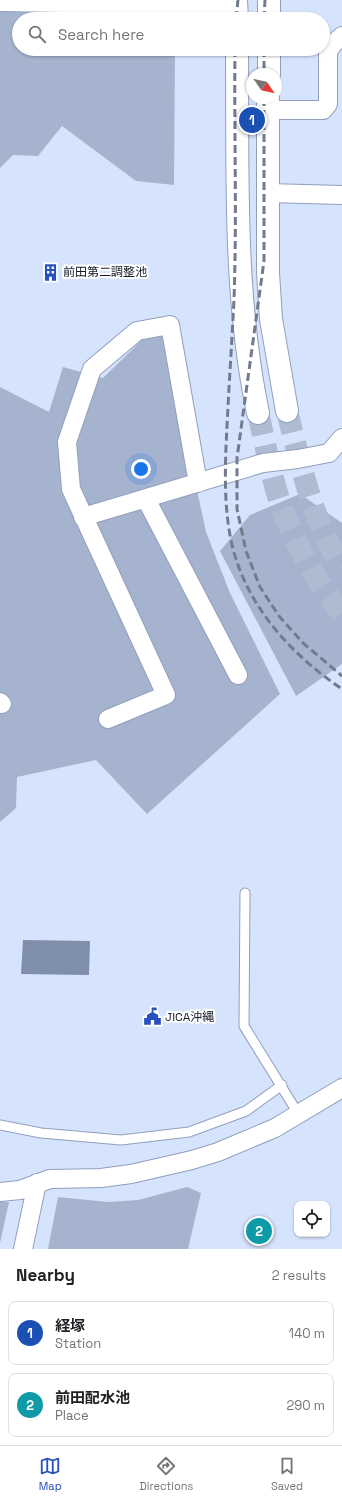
<!DOCTYPE html>
<meta charset="utf-8">
<style>
:root{--surface:#fff;--page:#f2f2f2;--text:#202124;--muted:#757577;--line:#e0e0e0;--accent:#2850be}
body{margin:0;font-family:"Space Grotesk","Noto Sans JP",sans-serif;background:var(--page);color:var(--text)}
.controls{position:absolute;right:12px;bottom:12px;display:grid;overflow:hidden;border-radius:8px;box-shadow:0 1px 3px #0004}
.controls button{width:36px;height:36px;display:grid;place-items:center;padding:0;border:0;border-bottom:1px solid var(--line);background:var(--surface);color:var(--text);font:20px sans-serif}
.compass{position:absolute;left:246px;top:68px;width:36px;height:36px;border-radius:50%;background:var(--surface);box-shadow:0 1px 3px #0004;rotate:124deg}
.you{position:absolute;left:141px;top:469px;width:14px;height:14px;margin:-10px;border:3px solid #fff;border-radius:50%;background:#1a73e8;box-shadow:0 0 0 6px #1a73e833}
.badge{display:grid;place-items:center;width:26px;height:26px;border-radius:50%;background:var(--accent);color:#fff;font-size:13px;font-weight:700}
.pin{position:absolute;translate:-50% -50%;border:2px solid #fff;box-shadow:0 1px 4px #0006}
.list{margin:0;padding:0;list-style:none}
h2{display:flex;justify-content:space-between;align-items:center;height:52px;margin:0;padding:0 16px;font-size:17px}
h2 small{font-size:13px;font-weight:400;color:var(--muted)}
.list li{display:grid;grid-template-columns:26px 1fr auto;gap:12px;align-items:center;box-sizing:border-box;height:64px;margin:0 8px 8px;padding:0 8px;border:1px solid var(--line);border-radius:8px}
.list b{display:block;font-size:15px;white-space:nowrap}
.list p{margin:0;font-size:13px;white-space:nowrap;color:var(--muted)}
.list em{font-size:13px;font-style:normal;color:var(--muted)}
.icon{flex:none;width:22px;height:22px;fill:none;stroke:currentColor;stroke-width:2;stroke-linecap:round;stroke-linejoin:round}
.map{position:relative;flex:none;width:342px;height:1249px;overflow:hidden}
.search{position:absolute;background:var(--surface);box-shadow:0 1px 3px #0004;left:12px;right:12px;top:12px;height:44px;display:flex;align-items:center;gap:10px;box-sizing:border-box;padding:0 14px;border-radius:22px;color:var(--muted);font-size:15px}
.sheet{height:196px;background:var(--surface)}
nav{display:flex;justify-content:space-around;align-items:center;box-sizing:border-box;height:56px;border-top:1px solid var(--line);background:var(--surface);font-size:11px;color:var(--muted)}
nav a{display:grid;justify-items:center;gap:2px}
nav .on{color:var(--accent)}
.map>svg:first-child{display:block}
.green{fill:#a6b3ce}
.water{fill:#7f8eab}
.lines{fill:none;stroke-linecap:round;stroke-linejoin:round}
.tertiary-tunnel{stroke:#afbbd1;stroke-width:22;stroke-dasharray:22 11;stroke-linecap:butt}
.service-casing{stroke:#919fbd;stroke-width:11}
.minor-casing{stroke:#919fbd;stroke-width:20}
.tertiary-casing{stroke:#919fbd;stroke-width:24}
.service{stroke:#fff;stroke-width:9}
.minor{stroke:#fff;stroke-width:18}
.tertiary{stroke:#fff;stroke-width:22}
.rail{stroke:#727b8d;stroke-width:3;stroke-dasharray:8 4;stroke-linecap:butt}
.labels{text-anchor:middle;stroke-width:4;stroke-linejoin:round;paint-order:stroke}
.poi-label{font-size:12px;fill:#141924;stroke:#fff;text-anchor:start}
</style>
<div class="map">
<svg width="342" height="1249" viewBox="0 0 342 1249">
<rect width="100%" height="100%" fill="#d6e3fc"/>
<path class="green" d="M0,0L175,9V19H19V49H175L174,185L136,181L62,126L38,156L13,155L0,168Z
M148,334L164,337L206,532L230,593L280,694L147,814L96,760L17,777L16,808L0,822V387L49,412L63,367L103,378Z
M300,494L342,523V664L296,696L220,551L250,515Z
M187,1187L201,1193L188,1249H48L58,1197L108,1202L138,1200Z
M0,1202H9L0,1243Z"/>
<path class="water" d="M23,940L90,941L89,975L21,974Z"/>
<g class="lines">
<path class="tertiary-tunnel" d="M287,411C301,465 312,520 342,567
M258,413C265,442 270,472 279,499C293,541 314,579 342,613"/>
<defs>
<path id="service" d="M245,893L244,1026L299,1115
M0,1125L41,1133L121,1140L189,1132L246,1111L282,1085"/>
<path id="minor" d="M0,2L237,6
M268,110H323L328,104V52L332,45L342,36
M267,193L342,195
M146,499L238,675
M83,517L263,463L298,459L329,453L342,438
M0,702L2,704
M108,719L166,695L71,489L67,442L92,369L137,331L170,325L198,483
M0,1192L20,1190L50,1179L101,1178L131,1174L192,1160L218,1152L275,1128L342,1088
M23,1249L37,1183"/>
<path id="tertiary" d="M236,0L237,19
M269,19V0
M237,49C238,170 233,294 258,413
M269,74V49
M268,98V273L271,319L287,411"/>
</defs>
<use href="#service" class="service-casing"/>
<use href="#minor" class="minor-casing"/>
<use href="#tertiary" class="tertiary-casing"/>
<use href="#service" class="service"/>
<use href="#minor" class="minor"/>
<use href="#tertiary" class="tertiary"/>
<path class="rail" d="M236,19L238,0
M264,19L265,0
M235,49C234,132 237,216 234,299C232,341 229,384 227,426C225,466 223,509 233,549C249,609 292,655 342,689
M264,49V74
M264,98V261L237,458V509L246,551L260,587L279,616L303,643L342,676"/>
</g>
<defs>
<symbol id="building-bare" viewBox="-9 -9 18 18"><path d="M-4-6H4V6H1V3H-1V6H-4ZM-2.5-4.3h1.7v1.8h-1.7ZM.8-4.3h1.7v1.8H.8ZM-2.5-1h1.7V.8h-1.7ZM.8-1h1.7V.8H.8Z" fill="#2850be" stroke="#fff" stroke-width="2.5" paint-order="stroke"/></symbol>
<symbol id="civic-bare" viewBox="-9 -9 18 18"><path d="M-.6-6.5H3V-4.5H.6V-3L4-1V1h2V6H-6V1h2V-1L-.6-3ZM-1.2 2.5V6h2.4V2.5Z" fill="#2850be" stroke="#fff" stroke-width="2.5" paint-order="stroke"/></symbol>
</defs>
<g fill-rule="evenodd">
<use href="#building-bare" x="38" y="260" width="25" height="25"/>
<use href="#civic-bare" x="140" y="1004" width="25" height="25"/>
</g>
<g class="labels">
<g class="poi-label">
<text x="63" y="276">前田第二調整池</text>
<text x="165" y="1021">JICA沖縄</text>
</g>
</g>
</svg>
<div class="controls">
<button><svg class="icon" aria-label="locate" viewBox="0 0 24 24"><circle cx="12" cy="12" r="6"/><path d="M12 2v4M12 18v4M2 12h4M18 12h4"/></svg></button>
</div>
<svg class="compass" viewBox="-18 -18 36 36"><path d="M0-13l5 13h-10z" fill="#e53935"/><path d="M0 13l5-13h-10z" fill="#757577"/></svg>
<div class="you"></div>
<div class="pin badge" style="left:252px;top:120px;background:#1a4fb4">1</div>
<div class="pin badge" style="left:259px;top:1231px;background:#0f9aa8">2</div>
<div class="search"><svg class="icon" aria-label="search" viewBox="0 0 24 24"><circle cx="10" cy="10" r="6"/><path d="M15 15l6 6"/></svg>Search here</div>
</div>
<section class="sheet">
<h2>Nearby<small>2 results</small></h2>
<ul class="list">
<li><span class="badge" style="background:#1a4fb4">1</span><div><b>経塚</b><p>Station</p></div><em>140 m</em></li>
<li><span class="badge" style="background:#0f9aa8">2</span><div><b>前田配水池</b><p>Place</p></div><em>290 m</em></li>
</ul>
</section>
<nav>
<a class="on"><svg class="icon" aria-label="map" viewBox="0 0 24 24"><path d="M3 6l6-2 6 2 6-2v14l-6 2-6-2-6 2zM9 4v14M15 6v14"/></svg>Map</a>
<a><svg class="icon" aria-label="directions" viewBox="0 0 24 24"><path d="M12 3l9 9-9 9-9-9zM9 14v-3h6M13 9l2 2-2 2"/></svg>Directions</a>
<a><svg class="icon" aria-label="saved" viewBox="0 0 24 24"><path d="M7 4h10v16l-5-4-5 4z"/></svg>Saved</a>
</nav>
